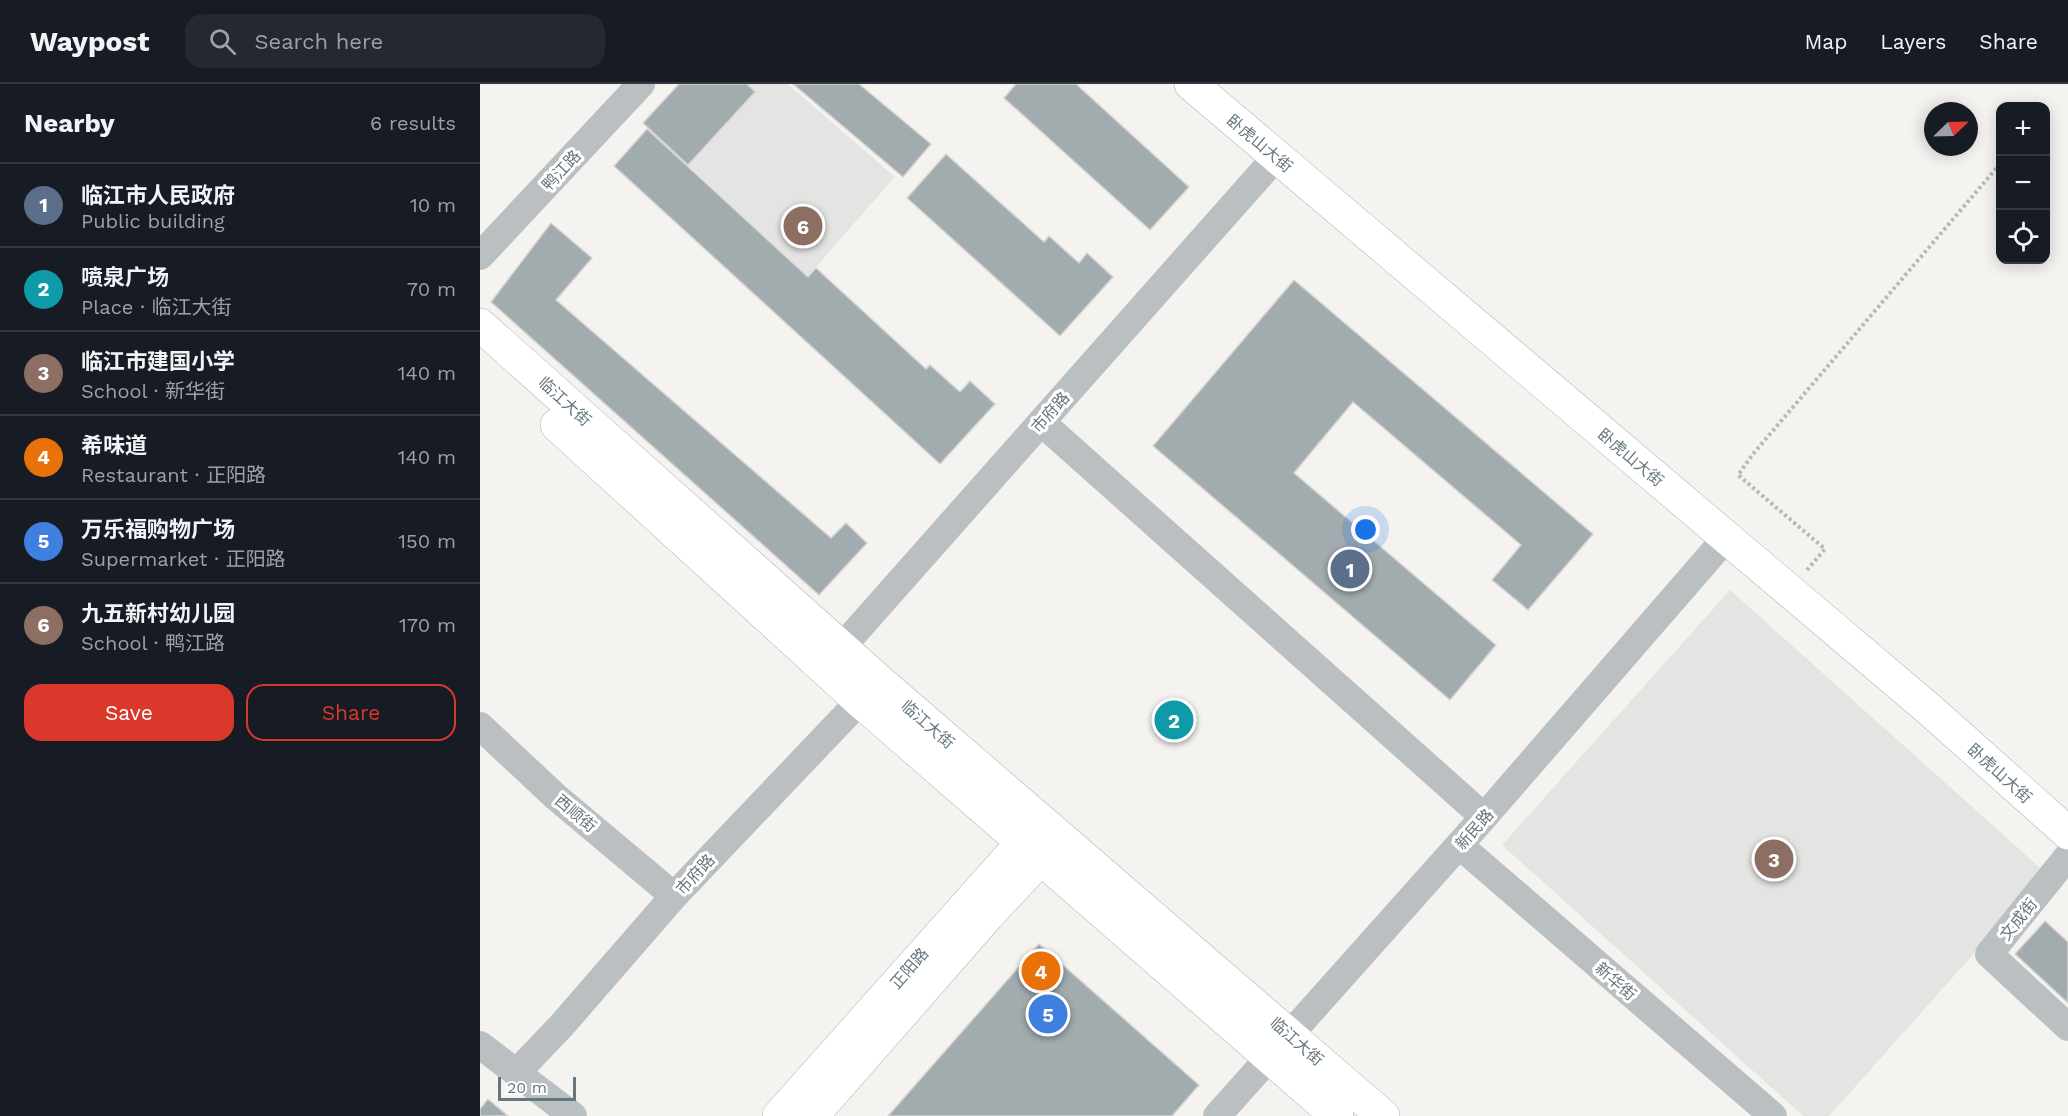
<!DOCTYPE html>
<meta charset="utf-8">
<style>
:root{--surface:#171b24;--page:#242831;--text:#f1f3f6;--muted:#9ea1a6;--line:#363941;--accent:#d9382a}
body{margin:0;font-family:"Work Sans","Noto Sans SC",sans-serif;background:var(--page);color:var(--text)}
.controls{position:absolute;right:18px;top:18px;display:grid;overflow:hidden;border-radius:12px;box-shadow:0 3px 15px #0003}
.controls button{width:54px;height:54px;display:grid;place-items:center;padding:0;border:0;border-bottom:2px solid var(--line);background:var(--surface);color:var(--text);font:30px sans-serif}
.compass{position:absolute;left:1444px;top:18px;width:54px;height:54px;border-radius:50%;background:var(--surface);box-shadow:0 3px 15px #0003;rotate:67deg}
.scale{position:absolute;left:18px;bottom:15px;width:78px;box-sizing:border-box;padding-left:6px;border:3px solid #64777f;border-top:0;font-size:16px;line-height:21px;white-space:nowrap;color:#64777f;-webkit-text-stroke:4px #fff;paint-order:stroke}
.you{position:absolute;left:886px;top:446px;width:21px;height:21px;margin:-15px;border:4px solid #fff;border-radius:50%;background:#1a73e8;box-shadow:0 0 0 9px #1a73e833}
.badge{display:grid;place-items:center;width:39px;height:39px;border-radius:50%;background:var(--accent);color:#fff;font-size:20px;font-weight:700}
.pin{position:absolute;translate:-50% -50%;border:3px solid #fff;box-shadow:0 2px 6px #0006}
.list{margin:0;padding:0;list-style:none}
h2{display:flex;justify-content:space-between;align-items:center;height:78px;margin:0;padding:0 24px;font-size:26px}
h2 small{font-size:20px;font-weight:400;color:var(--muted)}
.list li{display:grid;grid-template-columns:39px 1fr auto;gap:18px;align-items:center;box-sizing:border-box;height:84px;padding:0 24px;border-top:2px solid var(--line)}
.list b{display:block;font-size:22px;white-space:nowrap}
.list p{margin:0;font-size:20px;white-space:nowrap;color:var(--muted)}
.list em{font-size:20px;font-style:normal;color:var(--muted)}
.actions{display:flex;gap:12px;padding:18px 24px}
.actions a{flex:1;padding:14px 0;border:2px solid var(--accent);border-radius:18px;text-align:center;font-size:21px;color:var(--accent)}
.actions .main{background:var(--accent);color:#fff}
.icon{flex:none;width:33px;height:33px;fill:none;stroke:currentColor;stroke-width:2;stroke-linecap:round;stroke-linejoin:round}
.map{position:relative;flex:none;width:1588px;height:1032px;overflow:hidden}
header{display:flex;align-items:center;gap:36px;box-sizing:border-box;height:84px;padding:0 30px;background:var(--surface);border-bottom:2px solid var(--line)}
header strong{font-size:28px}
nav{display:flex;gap:33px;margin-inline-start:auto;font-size:21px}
.search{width:420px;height:54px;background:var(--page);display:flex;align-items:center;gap:15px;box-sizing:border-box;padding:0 21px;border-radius:18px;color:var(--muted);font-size:22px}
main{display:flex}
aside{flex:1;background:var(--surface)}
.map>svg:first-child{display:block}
.built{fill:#e4e5e3}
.building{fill:#a2acaf;stroke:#d5d4d3;stroke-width:1.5}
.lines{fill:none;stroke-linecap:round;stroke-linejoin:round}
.major-casing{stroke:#aeb4b6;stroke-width:34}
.highway-casing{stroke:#aeb3b5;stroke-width:34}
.path{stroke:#b5b9ba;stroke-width:4;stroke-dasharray:3 3;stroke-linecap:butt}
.minor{stroke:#bac0c2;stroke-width:28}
.major{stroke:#fff;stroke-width:33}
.highway{stroke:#fff;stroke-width:33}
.labels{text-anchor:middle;stroke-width:6;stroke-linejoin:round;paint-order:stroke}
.street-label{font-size:16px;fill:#64777f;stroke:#fff}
</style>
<header>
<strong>Waypost</strong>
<div class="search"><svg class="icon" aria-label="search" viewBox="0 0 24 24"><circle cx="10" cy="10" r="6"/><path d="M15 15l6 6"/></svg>Search here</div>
<nav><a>Map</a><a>Layers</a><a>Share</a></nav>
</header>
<main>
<aside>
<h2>Nearby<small>6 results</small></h2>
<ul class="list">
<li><span class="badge" style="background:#5c6f8a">1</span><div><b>临江市人民政府</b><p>Public building</p></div><em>10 m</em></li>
<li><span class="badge" style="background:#0f9aa8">2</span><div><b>喷泉广场</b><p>Place · 临江大街</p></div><em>70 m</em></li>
<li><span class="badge" style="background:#8d6e63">3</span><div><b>临江市建国小学</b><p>School · 新华街</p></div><em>140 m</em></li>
<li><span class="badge" style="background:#e8710a">4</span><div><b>希味道</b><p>Restaurant · 正阳路</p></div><em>140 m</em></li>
<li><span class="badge" style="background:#3f7fe0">5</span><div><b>万乐福购物广场</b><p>Supermarket · 正阳路</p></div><em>150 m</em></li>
<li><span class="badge" style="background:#8d6e63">6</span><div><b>九五新村幼儿园</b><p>School · 鸭江路</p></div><em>170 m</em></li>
</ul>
<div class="actions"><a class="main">Save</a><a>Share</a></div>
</aside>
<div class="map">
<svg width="1588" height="1032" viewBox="0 0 1588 1032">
<rect width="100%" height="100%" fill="#f4f3f0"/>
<path class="built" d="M199,0H308L415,93L328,192L163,39Z
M1250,506L1566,789L1349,1032H1323L1022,761Z"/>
<path class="building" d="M199,0H267L275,8L208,81L163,39Z
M313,0H379L451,60L423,93Z
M536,0H596L709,103L670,146L524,14Z
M167,45L328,193L336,184L446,285L450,281L480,308L490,297L515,320L460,380L134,82Z
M466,70L564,158L569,152L599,179L607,169L633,193L580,252L427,114Z
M71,139L112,174L76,216L351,454L366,439L387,459L339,511L11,218Z
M814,196L1113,450L1048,526L1012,496L1041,461L873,318L814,389L1016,561L970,616L673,362Z
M1565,837L1588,858V919L1535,870Z
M559,860L719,1001L692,1032H408Z
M8,1015L28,1032H0V1025Z"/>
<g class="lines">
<defs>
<path id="major" d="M0,241L399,597L903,1032
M77,341L380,617L857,1032
M299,1032L558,741
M332,1032L508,831L576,758"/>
<path id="highway" d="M711,0L1450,626L1588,749"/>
</defs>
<use href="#major" class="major-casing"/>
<use href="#highway" class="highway-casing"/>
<path class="path" d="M1327,486L1345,465L1258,391L1273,370L1520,80"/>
<path class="minor" d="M0,172L161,0
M561,338L1004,733
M346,581L796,73
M0,642L76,713L194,812
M979,761L1293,1032
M1588,772L1509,870L1588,943
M0,961L93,1032
M37,988L82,941L194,812L396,600
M737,1032L1004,733L1246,454"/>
<use href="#major" class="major"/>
<use href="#highway" class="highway"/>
</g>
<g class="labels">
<g class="street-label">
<text transform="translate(780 59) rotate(40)" y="6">卧虎山大街</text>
<text transform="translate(81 86) rotate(-47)" y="6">鸭江路</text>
<text transform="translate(85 317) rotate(42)" y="6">临江大街</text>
<text transform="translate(570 328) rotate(-48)" y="6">市府路</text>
<text transform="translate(1151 373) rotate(40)" y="6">卧虎山大街</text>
<text transform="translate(448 640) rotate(41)" y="6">临江大街</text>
<text transform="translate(1520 689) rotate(42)" y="6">卧虎山大街</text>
<text transform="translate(96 729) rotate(40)" y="6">西顺街</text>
<text transform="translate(994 745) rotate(-48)" y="6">新民路</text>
<text transform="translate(215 790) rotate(-47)" y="6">市府路</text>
<text transform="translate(1538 835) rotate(-51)" y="6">文成街</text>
<text transform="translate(429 884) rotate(-49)" y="6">正阳路</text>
<text transform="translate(1136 897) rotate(41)" y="6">新华街</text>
<text transform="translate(817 957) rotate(41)" y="6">临江大街</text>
</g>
</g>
</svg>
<div class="controls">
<button>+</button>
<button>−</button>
<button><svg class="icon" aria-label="locate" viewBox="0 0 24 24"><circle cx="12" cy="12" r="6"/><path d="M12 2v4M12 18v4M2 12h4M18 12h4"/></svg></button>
</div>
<svg class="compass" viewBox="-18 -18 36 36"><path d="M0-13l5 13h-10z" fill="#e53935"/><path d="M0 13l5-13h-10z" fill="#9ea1a6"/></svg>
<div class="scale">20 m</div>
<div class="you"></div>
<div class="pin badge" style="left:870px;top:485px;background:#5c6f8a">1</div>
<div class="pin badge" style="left:694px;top:636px;background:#0f9aa8">2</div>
<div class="pin badge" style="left:1294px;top:775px;background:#8d6e63">3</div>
<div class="pin badge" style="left:561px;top:887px;background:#e8710a">4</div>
<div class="pin badge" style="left:568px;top:930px;background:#3f7fe0">5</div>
<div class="pin badge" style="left:323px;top:142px;background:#8d6e63">6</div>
</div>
</main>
